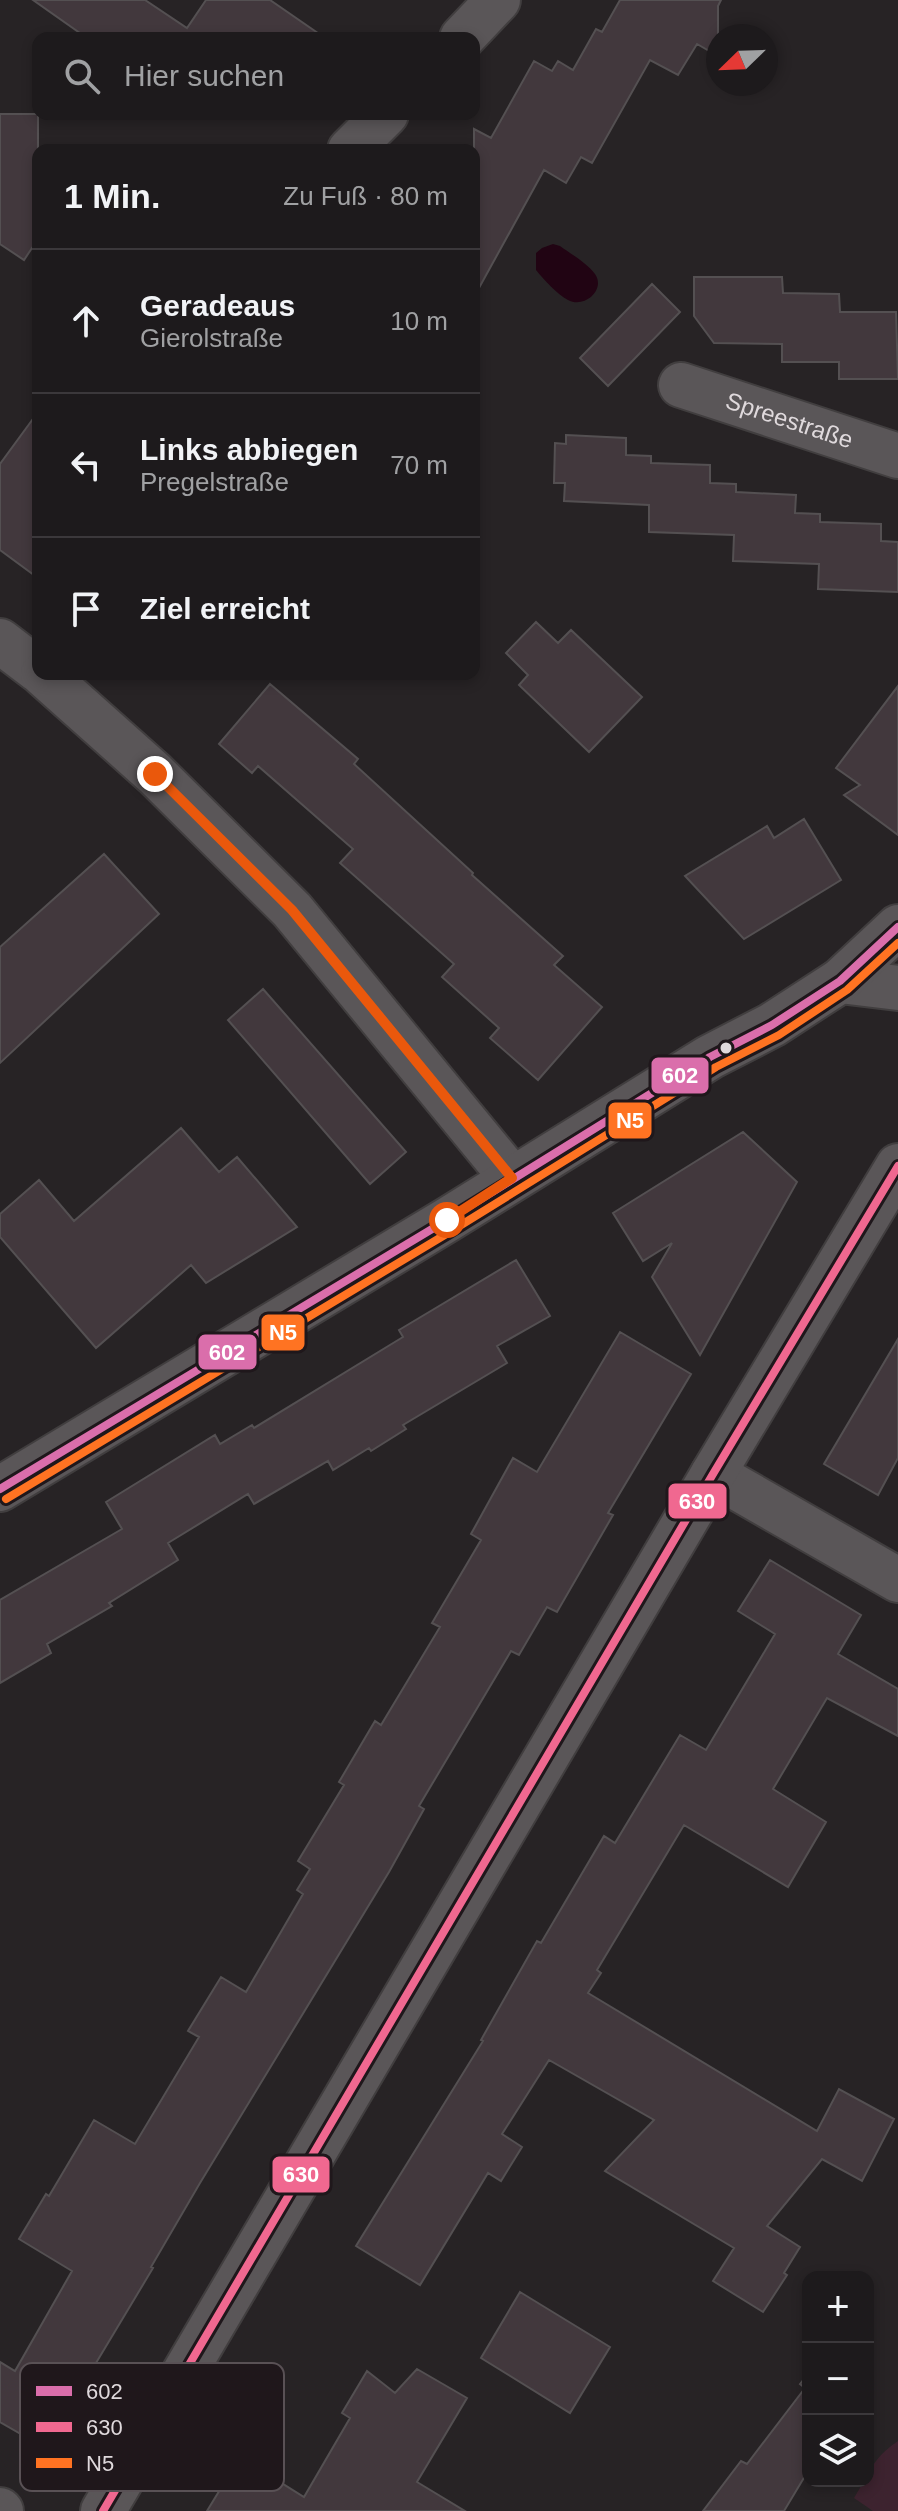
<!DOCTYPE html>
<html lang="de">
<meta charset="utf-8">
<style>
:root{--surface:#1d1a1c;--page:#252325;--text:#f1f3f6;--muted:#a0a1a3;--line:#3b383b}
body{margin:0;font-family:Helvetica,sans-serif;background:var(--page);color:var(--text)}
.controls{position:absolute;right:24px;bottom:24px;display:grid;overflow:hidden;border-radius:16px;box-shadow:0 4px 12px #0003}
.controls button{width:72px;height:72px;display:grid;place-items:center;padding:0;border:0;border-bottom:2px solid var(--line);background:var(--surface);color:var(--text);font:40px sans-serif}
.compass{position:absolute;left:706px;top:24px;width:72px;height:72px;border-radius:50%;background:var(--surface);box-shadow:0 4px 12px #0003;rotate:247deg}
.stop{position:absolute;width:24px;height:24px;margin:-18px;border:6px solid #ea580c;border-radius:50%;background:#fff}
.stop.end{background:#ea580c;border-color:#fff;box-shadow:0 2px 8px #0008}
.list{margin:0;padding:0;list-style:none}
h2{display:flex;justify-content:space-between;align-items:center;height:104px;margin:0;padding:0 32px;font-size:34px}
h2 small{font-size:26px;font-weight:400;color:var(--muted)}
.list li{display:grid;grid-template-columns:52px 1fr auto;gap:24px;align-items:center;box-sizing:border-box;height:144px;padding:0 32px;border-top:2px solid var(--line)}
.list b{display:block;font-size:30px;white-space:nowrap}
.list p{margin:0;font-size:26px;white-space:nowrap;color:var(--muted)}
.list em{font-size:26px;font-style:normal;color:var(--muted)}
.icon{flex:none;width:44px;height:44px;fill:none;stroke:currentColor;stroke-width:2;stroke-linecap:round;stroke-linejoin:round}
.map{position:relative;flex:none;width:898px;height:2511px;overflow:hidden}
.search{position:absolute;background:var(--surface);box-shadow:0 4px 12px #0003;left:32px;top:32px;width:448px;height:88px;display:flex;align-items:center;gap:20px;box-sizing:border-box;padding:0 28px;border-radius:16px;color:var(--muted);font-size:30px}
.panel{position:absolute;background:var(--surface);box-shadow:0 4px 12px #0003;left:32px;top:144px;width:448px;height:536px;border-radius:16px}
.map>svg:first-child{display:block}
.green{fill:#3d232f}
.water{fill:#210413}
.building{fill:#42383d;stroke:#545052;stroke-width:2}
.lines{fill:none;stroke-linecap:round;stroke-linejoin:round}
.minor-casing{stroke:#413e3f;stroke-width:48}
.minor{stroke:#5a5658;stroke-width:44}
.bus-1-casing{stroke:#1f171b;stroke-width:14}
.bus-2-casing{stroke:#1f171b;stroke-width:14}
.bus-3-casing{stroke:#1f171b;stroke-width:14}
.bus-1{stroke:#da6eab;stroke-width:8}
.bus-2{stroke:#f06890;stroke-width:8}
.bus-3{stroke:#ff7322;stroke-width:8}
.route{stroke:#ea580c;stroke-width:10}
.bus-dot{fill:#dfd9dc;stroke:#1f171b;stroke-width:3}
.labels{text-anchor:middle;stroke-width:7;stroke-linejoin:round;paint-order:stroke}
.street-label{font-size:24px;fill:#dfd9dc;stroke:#1f171b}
.key{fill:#1f171b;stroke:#595155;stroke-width:2}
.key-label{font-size:22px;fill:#dfd9dc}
.line-badge{stroke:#1f171b;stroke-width:3}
.badge-label{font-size:22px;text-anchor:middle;font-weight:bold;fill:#fff}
</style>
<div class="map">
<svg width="898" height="2511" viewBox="0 0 898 2511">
<rect width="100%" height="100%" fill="#272325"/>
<path class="green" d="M898,2441V2511H873L854,2498L864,2481H868C870,2463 884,2451 898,2441Z"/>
<path class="water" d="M553,244L560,246C571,254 587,263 595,274C606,290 584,309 568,300C557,294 544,280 536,270V253L542,248Z"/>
<path class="building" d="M33,0H145L187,28L206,0H270L325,38H87Z
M620,0H721L718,6V56L697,44L678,75L650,60L592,163L581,157L566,183L544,170L474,297V129L491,138L534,61L552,71L558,61L573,70L596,29L602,32Z
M0,114H38V239L24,260L0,244Z
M694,277H782L783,293L839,294L840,312H896L898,379H839V362H782V344L714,343L694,316Z
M652,284L680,312L608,386L580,358Z
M38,412V578L0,550V464Z
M566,435L626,438V455L651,456V463L710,465V483L736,484V492L796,495L795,513L820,514V522L881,524V541L898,542V592L818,589L819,564L733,561L734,535L649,532V505L564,501L565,483H554L555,443L566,444Z
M536,622L558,643L571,630L642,697L589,752L519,685L528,675L506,653Z
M270,684L358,759L354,764L473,873L472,875L563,956L554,965L602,1007L538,1080L490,1038L499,1028L442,977L454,964L340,863L353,849L258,766L252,773L219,744Z
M898,686V835L844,795L860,785L836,768Z
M804,819L841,880L744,939L685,876L767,826L774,838Z
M104,854L159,914L0,1063V947Z
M263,989L406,1152L370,1184L228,1020Z
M181,1128L219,1172L237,1157L297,1227L206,1283L191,1265L96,1348L0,1237V1214L39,1180L74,1221Z
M743,1132L797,1182L700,1355L652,1277L672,1243L643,1261L613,1213Z
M516,1260L550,1316L497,1346L507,1363L403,1425L406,1429L371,1451L369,1448L333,1470L328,1461L254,1504L248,1494L168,1543L178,1560L109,1603L112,1606L47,1644L51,1653L0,1683V1600L122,1529L106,1502L215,1435L220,1444L252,1425L254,1428L403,1337L399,1330Z
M620,1332L691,1374L608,1513L613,1515L557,1612L547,1607L519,1655L511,1651L419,1806L424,1809L389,1872L200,2183L151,2267L153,2268L45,2448L0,2422V2362L15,2371L72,2271L19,2239L46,2194L49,2196L94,2120L135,2144L199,2037L188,2031L221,1977L246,1992L303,1894L297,1890L310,1869L298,1861L344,1785L339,1782L375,1721L381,1725L440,1627L432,1623L481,1540L471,1534L513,1458L537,1472Z
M898,1339V1458L878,1495L824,1464Z
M770,1560L861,1615L838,1654L898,1689V1736L827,1698L773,1789L826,1822L788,1887L684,1825L597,1970L601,1973L588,1993L817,2131L839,2089L894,2119L862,2181L822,2159L767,2226L800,2247L784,2273L787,2275L763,2312L713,2281L734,2248L605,2171L654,2120L549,2060L502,2134L522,2147L501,2181L488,2173L420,2285L356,2246L483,2041L481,2040L537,1941L541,1943L604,1836L615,1843L680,1735L706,1750L775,1634L738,1611Z
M520,2292L610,2347L570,2413L481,2358Z
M417,2369L467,2398L417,2482L465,2511H207L240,2457L304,2497L350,2418L342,2413L367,2371L395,2393Z
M808,2374V2471L784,2511H703L741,2461L747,2464L805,2388L800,2384Z"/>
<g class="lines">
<defs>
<g id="minor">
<path d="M462,38L498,0"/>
<path d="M350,150L386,114"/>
<path id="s1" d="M681,385L898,456"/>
<path d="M0,641L38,670"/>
<path d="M43,674L155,774L292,910L512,1178"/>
<path d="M840,981L898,988"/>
<path d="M713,1474L898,1580"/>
<path d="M0,1489L447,1220L710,1057L772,1025L840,981L898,927"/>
<path d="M0,2510L1,2511"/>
<path d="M103,2511L713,1474L898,1166"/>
</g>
</defs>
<use href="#minor" class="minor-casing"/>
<use href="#minor" class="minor"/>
<defs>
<path id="bus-1" d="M0,1489L447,1220L710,1057L772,1025L840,981L898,927"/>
<path id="bus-2" d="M103,2511L713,1474L898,1166"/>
<path id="bus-3" d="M6,1499L453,1230L716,1067L779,1035L847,990L898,943"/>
</defs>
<use href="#bus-1" class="bus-1-casing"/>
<use href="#bus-2" class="bus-2-casing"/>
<use href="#bus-3" class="bus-3-casing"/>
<use href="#bus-1" class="bus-1"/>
<use href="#bus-2" class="bus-2"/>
<use href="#bus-3" class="bus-3"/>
</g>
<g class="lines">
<path class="route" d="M155,774L292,910L512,1178L447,1220"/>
</g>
<circle class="bus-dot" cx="726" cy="1048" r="7"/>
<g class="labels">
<g class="street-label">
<text dy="8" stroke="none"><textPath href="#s1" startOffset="114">Spreestraße</textPath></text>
</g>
</g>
<rect x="20" y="2363" width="264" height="128" rx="12" class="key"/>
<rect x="36" y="2386" width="36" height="10" fill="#da6eab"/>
<rect x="36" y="2422" width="36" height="10" fill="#f06890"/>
<rect x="36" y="2458" width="36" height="10" fill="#ff7322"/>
<g class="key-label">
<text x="86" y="2399">602</text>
<text x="86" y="2435">630</text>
<text x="86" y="2471">N5</text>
</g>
<g class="line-badge">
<rect x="650" y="1056" width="60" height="39" rx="8" fill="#da6eab"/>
<rect x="607" y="1101" width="46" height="39" rx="8" fill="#ff7322"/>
<rect x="260" y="1313" width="46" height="39" rx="8" fill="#ff7322"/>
<rect x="197" y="1333" width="61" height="38" rx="8" fill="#da6eab"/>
<rect x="667" y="1482" width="61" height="38" rx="8" fill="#f06890"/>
<rect x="271" y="2155" width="60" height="39" rx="8" fill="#f06890"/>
</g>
<g class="badge-label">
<text x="680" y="1083">602</text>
<text x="630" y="1128">N5</text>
<text x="283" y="1340">N5</text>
<text x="227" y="1360">602</text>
<text x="697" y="1509">630</text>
<text x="301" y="2182">630</text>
</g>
</svg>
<div class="controls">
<button>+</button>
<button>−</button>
<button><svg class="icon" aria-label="layers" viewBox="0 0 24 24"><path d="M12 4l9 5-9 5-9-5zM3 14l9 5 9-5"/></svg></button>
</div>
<svg class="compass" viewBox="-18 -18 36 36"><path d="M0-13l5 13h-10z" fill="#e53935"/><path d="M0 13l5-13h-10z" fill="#a0a1a3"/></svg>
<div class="stop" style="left:447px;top:1220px"></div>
<div class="stop end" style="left:155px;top:774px"></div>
<div class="search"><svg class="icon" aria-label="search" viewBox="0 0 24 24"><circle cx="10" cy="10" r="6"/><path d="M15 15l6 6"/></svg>Hier suchen</div>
<section class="panel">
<h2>1 Min.<small>Zu Fuß · 80 m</small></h2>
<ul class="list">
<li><svg class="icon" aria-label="ahead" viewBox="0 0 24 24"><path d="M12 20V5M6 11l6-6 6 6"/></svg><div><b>Geradeaus</b><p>Gierolstraße</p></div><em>10 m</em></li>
<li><svg class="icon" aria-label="left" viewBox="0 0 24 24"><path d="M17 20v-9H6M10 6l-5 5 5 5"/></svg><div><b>Links abbiegen</b><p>Pregelstraße</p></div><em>70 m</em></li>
<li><svg class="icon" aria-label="arrive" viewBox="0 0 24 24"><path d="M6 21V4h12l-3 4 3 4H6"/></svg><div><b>Ziel erreicht</b></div></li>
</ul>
</section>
</div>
